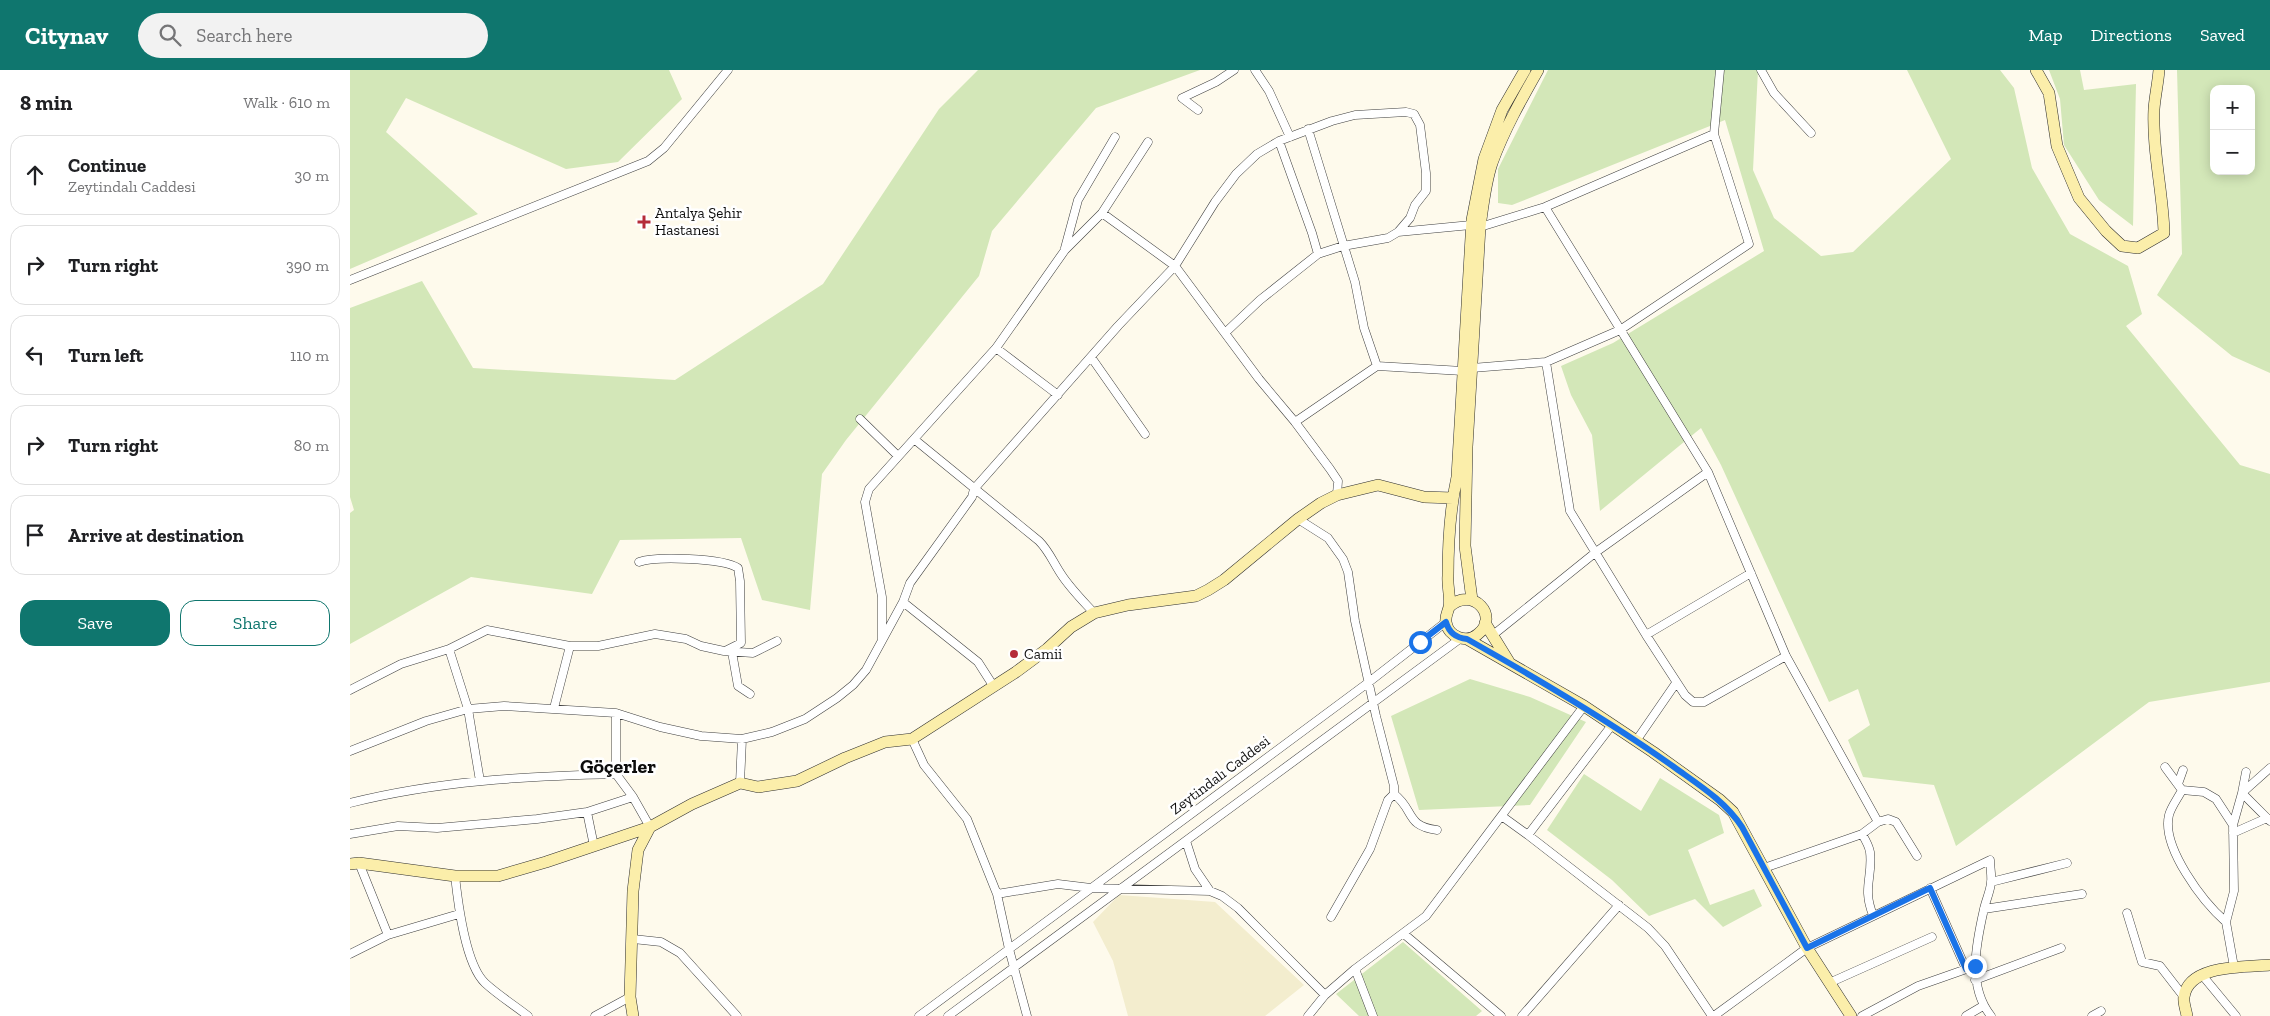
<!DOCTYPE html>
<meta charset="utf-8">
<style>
:root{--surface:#fff;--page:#f2f2f2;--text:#202124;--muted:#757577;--line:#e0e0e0;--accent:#0f766e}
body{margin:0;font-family:"Zilla Slab",serif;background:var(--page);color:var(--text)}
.controls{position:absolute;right:15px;top:15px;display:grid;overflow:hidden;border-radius:10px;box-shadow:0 2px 12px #0003}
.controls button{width:45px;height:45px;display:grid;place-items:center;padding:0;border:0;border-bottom:1px solid var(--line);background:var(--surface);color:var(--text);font:25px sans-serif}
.stop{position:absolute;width:15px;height:15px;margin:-11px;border:4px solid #1a73e8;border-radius:50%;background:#fff}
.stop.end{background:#1a73e8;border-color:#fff;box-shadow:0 1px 5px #0008}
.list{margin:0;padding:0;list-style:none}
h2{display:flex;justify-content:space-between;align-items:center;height:65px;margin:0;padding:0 20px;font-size:21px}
h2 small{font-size:16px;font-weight:400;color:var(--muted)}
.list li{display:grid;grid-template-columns:32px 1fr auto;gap:15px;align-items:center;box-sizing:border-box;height:80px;margin:0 10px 10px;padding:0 10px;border:1px solid var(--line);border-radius:15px}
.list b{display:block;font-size:19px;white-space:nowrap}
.list p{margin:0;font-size:16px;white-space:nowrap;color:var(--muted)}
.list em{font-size:16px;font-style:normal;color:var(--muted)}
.actions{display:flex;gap:10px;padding:15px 20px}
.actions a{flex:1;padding:11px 0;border:1px solid var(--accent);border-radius:15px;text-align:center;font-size:18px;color:var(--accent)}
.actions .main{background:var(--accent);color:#fff}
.icon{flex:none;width:28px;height:28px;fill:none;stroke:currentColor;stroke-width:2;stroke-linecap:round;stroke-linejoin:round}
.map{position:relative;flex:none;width:1920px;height:946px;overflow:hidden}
header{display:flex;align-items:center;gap:30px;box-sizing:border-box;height:70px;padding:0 25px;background:var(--accent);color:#fff}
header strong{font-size:24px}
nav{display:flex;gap:28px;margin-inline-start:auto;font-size:18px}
.search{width:350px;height:45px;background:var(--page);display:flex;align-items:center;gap:12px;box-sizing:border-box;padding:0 18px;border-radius:28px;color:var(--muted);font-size:19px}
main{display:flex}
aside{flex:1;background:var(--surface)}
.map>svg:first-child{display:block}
.farmland{fill:#f3edce}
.green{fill:#d3e7b8;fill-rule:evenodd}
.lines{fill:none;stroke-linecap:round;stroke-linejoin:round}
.street-casing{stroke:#3f3f3f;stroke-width:9}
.secondary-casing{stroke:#2e2e2e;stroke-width:12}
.street{stroke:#fff;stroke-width:8}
.secondary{stroke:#fbeeaa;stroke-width:11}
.route{stroke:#1a73e8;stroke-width:6}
.poi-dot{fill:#b52b39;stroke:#fff;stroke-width:2}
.labels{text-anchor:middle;stroke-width:5;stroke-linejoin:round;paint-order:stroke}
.poi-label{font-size:15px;fill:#0c0c0c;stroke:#fff;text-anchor:start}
.street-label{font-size:15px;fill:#0c0c0c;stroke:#fff}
.district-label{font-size:20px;font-weight:bold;fill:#0c0c0c;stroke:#fff}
</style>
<header>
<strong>Citynav</strong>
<div class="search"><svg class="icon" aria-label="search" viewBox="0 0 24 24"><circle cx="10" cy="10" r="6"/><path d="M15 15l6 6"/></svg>Search here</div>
<nav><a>Map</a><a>Directions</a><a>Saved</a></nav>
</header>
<main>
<aside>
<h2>8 min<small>Walk · 610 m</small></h2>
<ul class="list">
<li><svg class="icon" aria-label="ahead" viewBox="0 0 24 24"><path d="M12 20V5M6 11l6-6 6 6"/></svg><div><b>Continue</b><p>Zeytindalı Caddesi</p></div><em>30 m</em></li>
<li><svg class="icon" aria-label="right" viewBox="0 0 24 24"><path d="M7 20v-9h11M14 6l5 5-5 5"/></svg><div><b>Turn right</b></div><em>390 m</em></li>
<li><svg class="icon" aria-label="left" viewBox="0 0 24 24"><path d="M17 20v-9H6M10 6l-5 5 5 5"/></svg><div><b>Turn left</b></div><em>110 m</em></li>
<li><svg class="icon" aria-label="right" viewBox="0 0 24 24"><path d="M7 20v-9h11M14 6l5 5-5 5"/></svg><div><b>Turn right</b></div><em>80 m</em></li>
<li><svg class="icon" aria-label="arrive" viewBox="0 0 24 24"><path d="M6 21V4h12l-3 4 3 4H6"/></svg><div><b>Arrive at destination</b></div></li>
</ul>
<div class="actions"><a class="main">Save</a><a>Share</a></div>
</aside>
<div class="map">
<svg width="1920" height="946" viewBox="0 0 1920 946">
<rect width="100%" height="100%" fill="#fefaec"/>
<path class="farmland" d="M769,825L865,832L954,915L915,946H778L763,891L743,852Z"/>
<path class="green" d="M0,0H319L332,29L268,92L216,99L56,28L36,62L128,144L0,199Z
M628,0H850L746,38L642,161L629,206L496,370L472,404L460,540L412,530L391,468L270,470L242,524L121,507L0,574V443L4,440L0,427V238L72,211L123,298L325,310L473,214L589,39Z
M1198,0H1408L1403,100L1424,148L1471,186L1503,182L1601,89L1557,0H1650L1664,18L1682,98L1720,164L1778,196L1792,244L1776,256L1890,395L1920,404V612L1799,632L1606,776L1584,715L1513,707L1498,670L1520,655L1508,619L1479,632L1371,395L1351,358L1250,441L1242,365L1221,325L1211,296L1263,273L1414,181L1375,50L1162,135L1148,133V99Z
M1699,0H1730L1734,20L1786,14L1783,156L1749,130L1714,75L1710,29Z
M1827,0H1920V303L1882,286L1807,225L1832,184ZM1864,19H1901V101H1864Z
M1120,609L1180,627L1236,652L1180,735L1069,740L1041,646Z
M1234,704L1291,741L1310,708L1369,745L1374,763L1338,780L1360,835L1404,819L1412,836L1373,857L1345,829L1299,846L1262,810L1197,760Z
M1053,872L1132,941L1126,946H1009L986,924Z"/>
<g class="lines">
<defs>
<path id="street" d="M905,0L919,21L940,67
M1411,0L1424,23L1461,63
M848,40L832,28L866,12L884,0
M958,59L1005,212L1014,258L1027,296
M929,71L962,163L968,184
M1195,137L1358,402L1436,586L1528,752
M752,143L825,196L909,309L945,352L980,399L988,411L987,425
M1130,157L1195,137L1364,64L1370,0
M1048,162L1121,155
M715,178L728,130L765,67
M0,210L298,91L314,78L378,0
M646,278L708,325
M741,287L795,364
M1196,292L1270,260L1399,174L1364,64
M1122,298L1196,292L1220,441L1296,565L1335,625L1343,632H1354L1436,586
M510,349L548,386
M945,352L1027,296L1113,301
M564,369L689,471C699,481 703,492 711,504C720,518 732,530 744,543
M948,449L978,468L993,489L998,502L1005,551L1026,646L1044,716V724L1038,730L1020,779L981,847
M289,492C306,486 373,488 388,498L390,511L391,573L375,581
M553,532L628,592L644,617
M1143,565L1246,482L1358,402
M1296,565L1401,503
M532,569V527L515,432L519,419L646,278L715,180L752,143L798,72
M99,579L118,639L130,711
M382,582L388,616L400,624
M0,620L51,594L99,579L137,560L220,576H248L305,564L336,569L351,576L374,581L403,583L427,571
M204,638L220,576
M266,643V704L283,727L300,757
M562,669L574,695L617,749L647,824L659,879L677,946
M1286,671L1326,613
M0,681L76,651L118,639L154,636L266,643L310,657L351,666L392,669L422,662L455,649L487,628L503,615L516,600L553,532L560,513L622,427L624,419L768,256L825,196L865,132L886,104L907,84L929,71L982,51L1005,45L1056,42L1064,44L1070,55L1076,103V121L1065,135L1060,148L1048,162L1038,168L993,176L968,184L910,230L876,262
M1815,697L1832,720
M1896,702L1892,723L1920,751
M390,713L392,669
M1828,714L1833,700
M1044,724C1065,740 1055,756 1087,760
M0,733C87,711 177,706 266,704
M237,742L244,776
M1153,747L1178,765L1262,655
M1883,755L1892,723L1920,698
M1883,763L1917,748
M0,764L48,756L87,758L187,749L237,742L283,727
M1512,764C1515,769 1519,776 1520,782C1523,807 1512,818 1523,845
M1178,765L1298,858L1315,876L1362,946
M836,771L845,799L860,821
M9,793L38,865
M1414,798L1512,764L1528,752L1538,749L1546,752L1567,786
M105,806C108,833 115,894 135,913C148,925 164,935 178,946
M1641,812L1717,793
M1580,818L1616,899
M647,824L708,814L741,818L860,821L872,826L888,838L975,925
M1634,839L1732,824
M1777,843L1792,892L1810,896L1834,927
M1876,852C1853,832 1811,777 1819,745C1821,737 1828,728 1832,720L1854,722L1866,729L1883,755L1884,821L1876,852L1884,897
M1054,864L1151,946
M283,869L311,872L330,883L387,946
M0,884L38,865L109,844
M1005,899L1023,946
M1852,905L1886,946
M1625,910L1711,878
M1479,913L1582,867
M245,946L280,927
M569,946L1019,612L1096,552
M598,946L1111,568
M958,946L975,925L1005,899L1076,846L1234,636
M1172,946L1269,835
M1364,946L1457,878L1640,790C1640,797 1642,806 1641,813C1640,822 1636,830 1634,839C1626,874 1617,916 1641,946
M1512,946L1568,916L1625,896
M1616,946L1633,936
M1742,946L1751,941"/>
<path id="secondary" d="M1686,0L1699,23L1707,76L1729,128L1756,161L1772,176L1788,178L1814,163C1813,122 1802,81 1804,39C1805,26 1808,13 1809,0
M1122,530L1115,476L1117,377L1130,157C1133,136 1135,114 1142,93C1154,60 1171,30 1188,0
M1099,537C1123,515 1150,547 1128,564C1117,574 1098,567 1096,552C1095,546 1098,542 1099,537C1101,528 1097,516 1098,506C1098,474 1100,439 1107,407L1122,150L1134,89L1152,40L1175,0
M1135,553L1159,592
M1117,569L1234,636L1303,682L1370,730L1383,742L1457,878L1501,946
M0,794L9,793L105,806H148L196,792L300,757L342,734L390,713L408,717L447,711L495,688L535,672L562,669L666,602L697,579L721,557L744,543L778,535L846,526L858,520L874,510L948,449L971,433L987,425L1028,415L1074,427L1103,428
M283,946L280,927L283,821L288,780L300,757
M1837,946C1836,940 1833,932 1834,927C1838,894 1896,897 1920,895"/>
</defs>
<use href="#street" class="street-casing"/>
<use href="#secondary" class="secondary-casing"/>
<use href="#street" class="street"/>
<use href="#secondary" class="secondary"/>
</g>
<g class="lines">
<path class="route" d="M1070,572L1096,552C1099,563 1106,568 1117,569C1188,609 1258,650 1324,697C1349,715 1375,731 1392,757L1457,878L1580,818L1616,899L1625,896"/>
</g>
<g class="poi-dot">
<path d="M291.5 144.5h5v5h5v5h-5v5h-5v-5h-5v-5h5z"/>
<circle cx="664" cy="584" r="5"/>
</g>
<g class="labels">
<g class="poi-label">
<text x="305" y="148">Antalya Şehir<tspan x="305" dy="17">Hastanesi</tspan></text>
<text x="674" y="589">Camii</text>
</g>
<g class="street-label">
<text transform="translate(870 705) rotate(-37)" y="5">Zeytindalı Caddesi</text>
</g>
<g class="district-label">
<text x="268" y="703">Göçerler</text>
</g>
</g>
</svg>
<div class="controls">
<button>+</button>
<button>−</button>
</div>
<div class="stop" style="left:1070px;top:572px"></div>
<div class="stop end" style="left:1625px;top:896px"></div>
</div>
</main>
